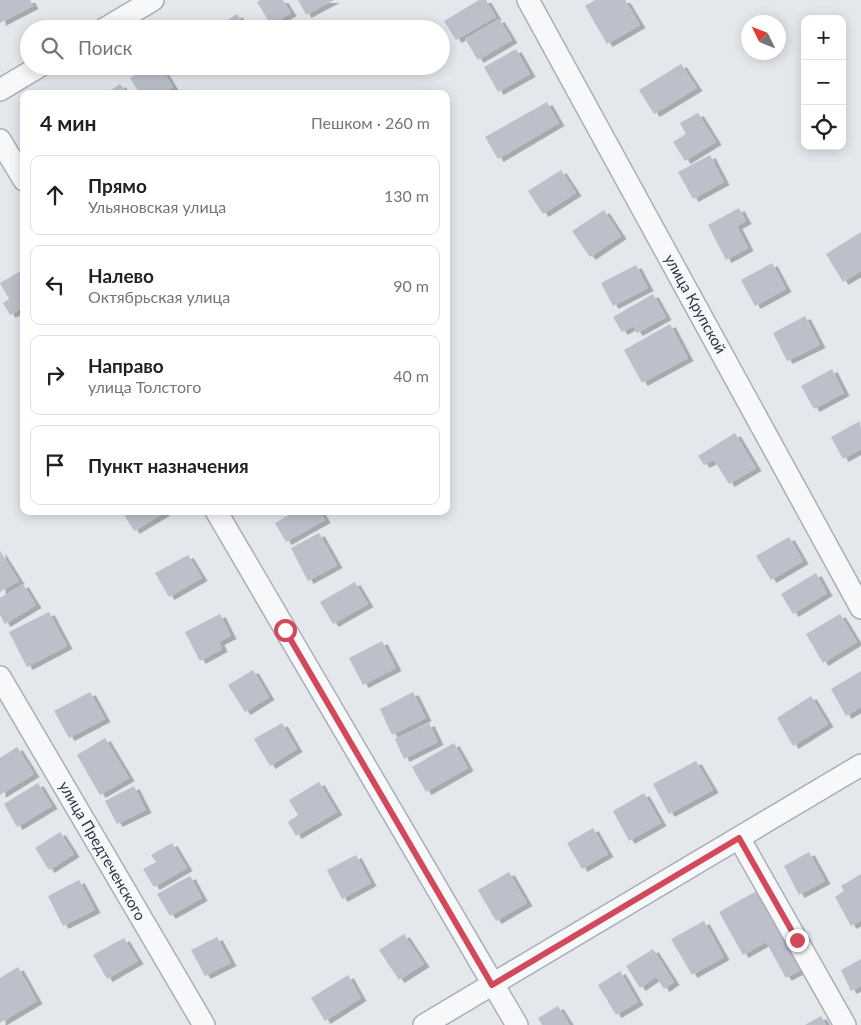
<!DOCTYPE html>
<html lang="ru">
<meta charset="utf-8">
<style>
:root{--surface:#fff;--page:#f6f6f6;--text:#202124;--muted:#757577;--line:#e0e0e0}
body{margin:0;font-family:Lato,sans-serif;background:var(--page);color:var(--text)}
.controls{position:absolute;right:15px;top:15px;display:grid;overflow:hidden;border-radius:10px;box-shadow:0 2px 12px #0003}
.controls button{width:45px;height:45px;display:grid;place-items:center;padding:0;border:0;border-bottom:1px solid var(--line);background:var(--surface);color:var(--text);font:25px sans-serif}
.compass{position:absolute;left:741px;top:15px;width:45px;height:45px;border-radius:50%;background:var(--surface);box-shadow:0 2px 12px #0003;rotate:313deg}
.stop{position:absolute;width:15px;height:15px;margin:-11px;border:4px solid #d1495b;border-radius:50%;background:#fff}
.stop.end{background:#d1495b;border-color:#fff;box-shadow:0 1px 5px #0008}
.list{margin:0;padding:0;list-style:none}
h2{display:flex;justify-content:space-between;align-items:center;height:65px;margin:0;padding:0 20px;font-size:21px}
h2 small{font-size:16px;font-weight:400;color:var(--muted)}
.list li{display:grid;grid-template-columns:32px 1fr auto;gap:15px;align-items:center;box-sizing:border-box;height:80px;margin:0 10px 10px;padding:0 10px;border:1px solid var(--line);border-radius:10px}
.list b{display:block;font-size:19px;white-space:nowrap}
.list p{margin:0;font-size:16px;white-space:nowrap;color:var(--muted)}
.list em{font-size:16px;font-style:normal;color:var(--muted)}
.icon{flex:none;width:28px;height:28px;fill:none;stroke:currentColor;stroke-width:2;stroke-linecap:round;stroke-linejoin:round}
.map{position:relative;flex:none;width:861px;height:1025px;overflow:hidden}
.search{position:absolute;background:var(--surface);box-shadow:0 2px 12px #0003;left:20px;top:20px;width:430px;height:55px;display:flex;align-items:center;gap:12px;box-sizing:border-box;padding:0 18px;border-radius:28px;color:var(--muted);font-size:19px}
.panel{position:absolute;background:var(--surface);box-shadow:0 2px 12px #0003;left:20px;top:90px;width:430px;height:425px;border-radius:10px}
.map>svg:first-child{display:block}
.building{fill:#bbc0ca;filter:url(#shadow)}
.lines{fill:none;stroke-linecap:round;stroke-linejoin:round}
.minor-casing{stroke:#a9aeb7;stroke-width:24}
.minor{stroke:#f7f8fa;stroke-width:21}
.route{stroke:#d1495b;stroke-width:6}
.labels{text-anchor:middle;stroke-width:4;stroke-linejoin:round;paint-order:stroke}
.street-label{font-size:15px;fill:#2b3445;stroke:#f4f6f9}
</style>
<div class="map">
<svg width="861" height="1025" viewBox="0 0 861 1025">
<defs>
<filter id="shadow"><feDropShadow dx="5.5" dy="3" stdDeviation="0" flood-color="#0004"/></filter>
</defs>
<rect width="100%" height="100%" fill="#e4e7ec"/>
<path class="building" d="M0,0H30L33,6L0,23Z
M260,0H283L291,13L271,25L257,2Z
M298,0H334L306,15Z
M479,0H486L496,17L456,40L444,21Z
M595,0H625L640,25L607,44L585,6Z
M237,14L246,29H213Z
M499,19L512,40L478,60L465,39Z
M516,49L530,74L498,92L484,67Z
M681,64L697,88L654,114L639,90Z
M149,66H160L173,87L162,94H140L130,78Z
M120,84L127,94H105Z
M547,102L559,123L498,159L485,137Z
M698,113L716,142L685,161L673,142L686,134L680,123Z
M710,155L724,182L693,199L678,172Z
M561,170L576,193L543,214L528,191Z
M739,208L746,221L737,226L748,248L726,260L708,225Z
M604,210L621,236L590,257L572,231Z
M861,232V271L843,282L826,254Z
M772,263L786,289L755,306L741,280Z
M636,265L648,288L613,306L601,283Z
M24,269V307L10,315L3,303L9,299L0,283Z
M653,294L666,317L637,333L633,326L622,332L613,317Z
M805,316L820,345L787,361L773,333Z
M670,324L688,358L642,383L624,350Z
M832,369L844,393L814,409L801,386Z
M860,421L861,449L843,459L831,437Z
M735,433L756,468L729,484L714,460L704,465L698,456Z
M122,511H163L164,513L134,531Z
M296,511H320L325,520L286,542L275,523Z
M319,533L337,565L308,581L291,548Z
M789,537L803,561L771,580L756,556Z
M0,551L19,581L0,592Z
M188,555L202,578L169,597L155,573Z
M816,573L827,593L793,614L781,594Z
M355,582L368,604L333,624L320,602Z
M23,584L36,605L5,624L0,615V598Z
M49,612L67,646L27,667L9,632Z
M220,614L231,636L219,642L222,649L200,661L185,632Z
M840,614L857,642L823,663L806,634Z
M382,641L396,668L363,685L349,658Z
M253,670L269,697L245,712L228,685Z
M861,671V707L846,716L831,689Z
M90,692L105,719L69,738L54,711Z
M413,692L426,718L392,735L380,709Z
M811,696L828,724L793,746L777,718Z
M282,723L297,749L270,766L254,739Z
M429,723L438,742L404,759L395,739Z
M105,738L129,778L100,795L77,755Z
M454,743L468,768L426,792L412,767Z
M17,747L34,774L0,795V758Z
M696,761L713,790L669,814L653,784Z
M319,782L337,812L296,836L288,822L298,815L289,800Z
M38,783L52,806L17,827L4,804Z
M134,786L146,810L117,824L105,801Z
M644,793L661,823L629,841L613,811Z
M593,828L608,854L582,869L567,843Z
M60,832L74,854L49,870L35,848Z
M172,843L187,868L154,887L143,869L156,862L151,855Z
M809,852L825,881L799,895L784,866Z
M356,855L371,883L342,899L327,870Z
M509,872L527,903L496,921L478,890Z
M861,874V920L851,926L835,897L844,891L841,886Z
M190,876L202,898L170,916L157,894Z
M79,880L95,910L63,926L48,896Z
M762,888L806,967L786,978L766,942L743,955L719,912Z
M704,921L724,957L692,975L671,939Z
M404,934L424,964L399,980L379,950Z
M217,937L231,963L205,976L191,950Z
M124,938L138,961L107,979L93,955Z
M653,949L674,982L664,989L656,977L640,988L626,966Z
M861,959V986L851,991L841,970Z
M18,967L37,1001L0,1023V978Z
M620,971L638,1002L616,1015L598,985Z
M348,975L361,998L325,1021L311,998Z
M558,1006L570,1025H542L538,1018Z
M821,1016L826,1025H805Z"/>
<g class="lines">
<defs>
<path id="minor" d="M528,0L861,608
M104,29L153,0
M0,90L40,66
M0,140L24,180
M216,511L517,1025
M0,677L204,1025
M739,838L845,1025
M424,1025L861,765"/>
</defs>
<use href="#minor" class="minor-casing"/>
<use href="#minor" class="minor"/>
</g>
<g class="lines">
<path class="route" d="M285,630L492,985L739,838L797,940"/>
</g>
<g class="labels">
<g class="street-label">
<text transform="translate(695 304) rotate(61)" y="5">улица Крупской</text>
<text transform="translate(102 851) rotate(60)" y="5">улица Предтеченского</text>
</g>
</g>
</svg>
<div class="controls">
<button>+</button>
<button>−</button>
<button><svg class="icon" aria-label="locate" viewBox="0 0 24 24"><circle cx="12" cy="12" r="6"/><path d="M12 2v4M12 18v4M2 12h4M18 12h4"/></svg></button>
</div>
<svg class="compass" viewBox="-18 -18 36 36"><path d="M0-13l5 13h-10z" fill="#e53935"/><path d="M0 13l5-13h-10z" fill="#757577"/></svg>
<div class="stop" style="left:285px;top:630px"></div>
<div class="stop end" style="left:797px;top:940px"></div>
<div class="search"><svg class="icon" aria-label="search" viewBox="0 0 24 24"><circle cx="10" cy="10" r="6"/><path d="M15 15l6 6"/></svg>Поиск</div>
<section class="panel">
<h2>4 мин<small>Пешком · 260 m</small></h2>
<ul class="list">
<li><svg class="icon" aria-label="ahead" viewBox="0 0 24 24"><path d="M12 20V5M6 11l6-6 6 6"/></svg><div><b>Прямо</b><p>Ульяновская улица</p></div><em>130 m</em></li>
<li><svg class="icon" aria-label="left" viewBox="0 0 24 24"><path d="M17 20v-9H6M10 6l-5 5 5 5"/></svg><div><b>Налево</b><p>Октябрьская улица</p></div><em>90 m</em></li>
<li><svg class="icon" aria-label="right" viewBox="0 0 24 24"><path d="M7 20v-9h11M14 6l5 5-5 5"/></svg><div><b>Направо</b><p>улица Толстого</p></div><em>40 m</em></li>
<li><svg class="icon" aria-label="arrive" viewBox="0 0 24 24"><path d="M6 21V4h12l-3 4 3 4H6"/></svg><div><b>Пункт назначения</b></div></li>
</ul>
</section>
</div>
